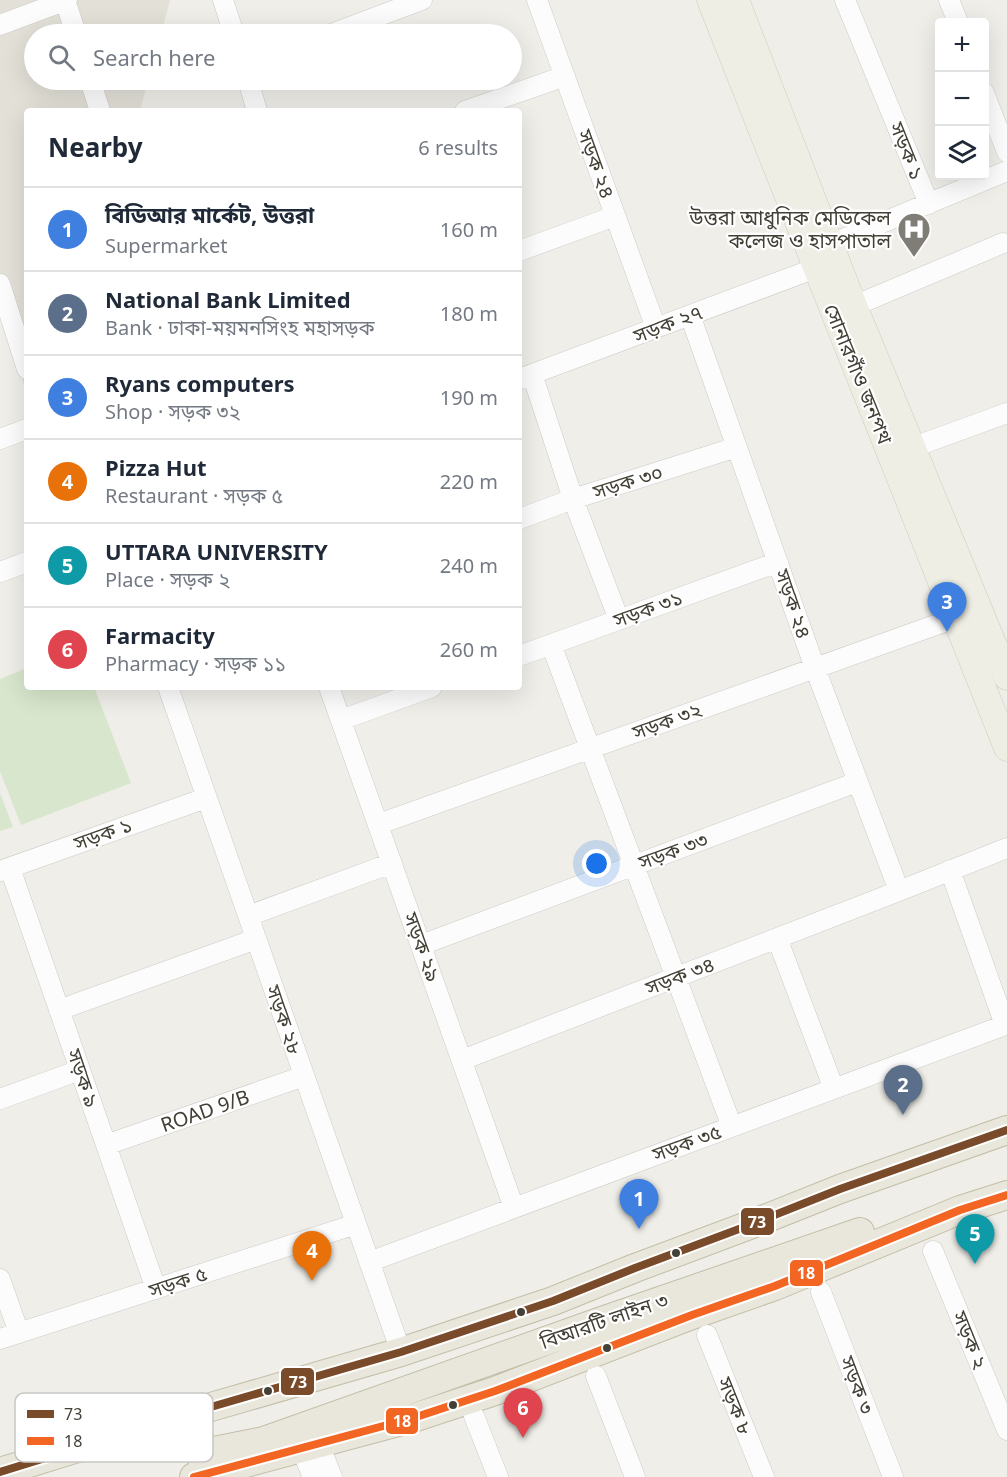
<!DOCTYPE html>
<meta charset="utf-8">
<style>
:root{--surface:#fff;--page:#f2f2f3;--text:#1f2937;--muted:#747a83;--line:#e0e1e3;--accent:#b45309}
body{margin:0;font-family:"Noto Sans","Noto Sans Bengali",sans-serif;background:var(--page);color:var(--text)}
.controls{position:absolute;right:18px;top:18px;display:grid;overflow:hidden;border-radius:6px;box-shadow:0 6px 24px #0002}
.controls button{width:54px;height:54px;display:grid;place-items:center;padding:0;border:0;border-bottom:2px solid var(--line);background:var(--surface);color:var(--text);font:30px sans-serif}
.you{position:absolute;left:597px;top:864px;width:21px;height:21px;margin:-15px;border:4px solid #fff;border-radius:50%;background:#1a73e8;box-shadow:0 0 0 9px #1a73e833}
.badge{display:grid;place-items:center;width:39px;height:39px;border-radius:50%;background:var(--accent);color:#fff;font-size:20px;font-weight:700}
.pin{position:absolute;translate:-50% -50px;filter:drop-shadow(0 2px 3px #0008)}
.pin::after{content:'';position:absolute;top:32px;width:21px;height:18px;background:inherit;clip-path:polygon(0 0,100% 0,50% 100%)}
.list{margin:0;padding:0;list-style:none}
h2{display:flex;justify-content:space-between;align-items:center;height:78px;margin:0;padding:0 24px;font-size:26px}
h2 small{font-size:20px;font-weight:400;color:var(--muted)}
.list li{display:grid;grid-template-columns:39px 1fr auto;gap:18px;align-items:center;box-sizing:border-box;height:84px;padding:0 24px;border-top:2px solid var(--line)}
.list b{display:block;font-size:22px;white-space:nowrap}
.list p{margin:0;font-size:20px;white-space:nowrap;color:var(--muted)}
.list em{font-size:20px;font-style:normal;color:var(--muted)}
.icon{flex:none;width:33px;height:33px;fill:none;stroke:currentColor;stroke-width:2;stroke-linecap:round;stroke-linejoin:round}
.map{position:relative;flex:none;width:1007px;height:1477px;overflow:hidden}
.search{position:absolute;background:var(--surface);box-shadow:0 6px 24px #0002;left:24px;top:24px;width:498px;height:66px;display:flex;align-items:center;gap:15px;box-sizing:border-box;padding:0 21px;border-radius:33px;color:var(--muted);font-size:22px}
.panel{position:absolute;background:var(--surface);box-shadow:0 6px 24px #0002;left:24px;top:108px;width:498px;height:582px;border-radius:6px}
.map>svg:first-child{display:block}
.residential{fill:#e2e0d7}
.park{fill:#d7e6cc}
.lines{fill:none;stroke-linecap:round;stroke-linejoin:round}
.minor-casing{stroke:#cccbc7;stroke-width:21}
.major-casing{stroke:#cfccb9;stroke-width:27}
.highway-casing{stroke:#c3bea8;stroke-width:30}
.minor{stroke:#fdfcfc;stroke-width:20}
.major{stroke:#efeee4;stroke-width:26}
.highway{stroke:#e9e7db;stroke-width:28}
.bus-1-casing{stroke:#fff;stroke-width:12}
.bus-2-casing{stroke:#fff;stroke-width:12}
.bus-1{stroke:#7a4b2a;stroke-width:8}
.bus-2{stroke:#f26522;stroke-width:8}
.bus-dot{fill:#434036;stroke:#fff;stroke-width:2}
.labels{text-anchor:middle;stroke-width:4.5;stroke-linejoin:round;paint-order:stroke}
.street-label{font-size:20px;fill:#434036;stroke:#fff}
.poi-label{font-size:20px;fill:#434036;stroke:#fff;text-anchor:end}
.key{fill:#fff;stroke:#c7c6c3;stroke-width:1.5}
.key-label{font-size:16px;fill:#434036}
.line-badge{stroke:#fff;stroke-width:2}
.badge-label{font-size:16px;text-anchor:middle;font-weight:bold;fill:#fff}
</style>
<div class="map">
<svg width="1007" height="1477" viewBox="0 0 1007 1477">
<rect width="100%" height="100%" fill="#efeee9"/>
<path class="residential" d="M0,0H170L161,34H34V80H148L140,111H27V394L0,314Z"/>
<path class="park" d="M27,668V687H94L131,783L21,825L0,771V679Z
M0,793L13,827L0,831Z"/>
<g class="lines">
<defs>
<path id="minor" d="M65,0L76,34
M223,0L234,34
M537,0L656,328
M845,0L929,204
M949,0L958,22
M0,25L67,0
M331,34L422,0
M90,80L100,111
M248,80L257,111
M984,93L1007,152
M465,111L565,76
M831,244L1007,171
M519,251L615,216
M0,284L27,369
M854,306L1003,243
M690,315L815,668L899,891
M532,374L573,499L619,620
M519,379L816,268
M0,439L27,429
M900,452L1007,413
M519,519L573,499L737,447
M0,572L27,562
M551,644L732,1127
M519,656L778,562
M168,687L401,1352
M329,687L514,1208
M341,720L432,687
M379,824L955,618
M10,868L156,1289
M0,871L206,798
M248,916L392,863
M777,938L834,1089
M421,945L857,782
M59,1010L256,939
M462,1060L899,891L1007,848
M0,1099L80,1070
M106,1145L304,1076
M933,1251L1007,1430
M369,1262L1005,1025L950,870
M0,1279L19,1333
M821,1292L893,1477
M707,1335L764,1477
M0,1339L356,1224
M596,1376L635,1477
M474,1416L498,1477
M321,1443L322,1452L332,1477
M301,1448L313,1477"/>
<path id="major" d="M710,0L1007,748
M736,0L854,306L1007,677"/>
<path id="highway" d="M199,1454L264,1441L602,1321L860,1232
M0,1472L204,1409L401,1352L553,1301L635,1268L747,1226L840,1189L1007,1130
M194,1477L413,1418L495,1391L692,1315L775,1286L960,1210L1007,1195"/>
</defs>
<use href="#minor" class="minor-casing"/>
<use href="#major" class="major-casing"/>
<use href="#highway" class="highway-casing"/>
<use href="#minor" class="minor"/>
<use href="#major" class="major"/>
<use href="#highway" class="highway"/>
<defs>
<path id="bus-1" d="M0,1472L204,1409L401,1352L553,1301L635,1268L747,1226L840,1189L1007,1130"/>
<path id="bus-2" d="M194,1477L413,1418L495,1391L692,1315L775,1286L960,1210L1007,1195"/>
</defs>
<use href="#bus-1" class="bus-1-casing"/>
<use href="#bus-2" class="bus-2-casing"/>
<use href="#bus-1" class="bus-1"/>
<use href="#bus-2" class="bus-2"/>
</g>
<defs>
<symbol id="hospital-pin" viewBox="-11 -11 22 30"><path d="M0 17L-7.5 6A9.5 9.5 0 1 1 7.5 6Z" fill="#7f7d75" stroke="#fff"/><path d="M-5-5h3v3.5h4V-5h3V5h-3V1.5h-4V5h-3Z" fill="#fff"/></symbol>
</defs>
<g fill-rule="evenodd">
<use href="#hospital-pin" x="895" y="210" width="38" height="52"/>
</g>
<g class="bus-dot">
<circle cx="676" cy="1253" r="5"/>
<circle cx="521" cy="1312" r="5"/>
<circle cx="607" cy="1348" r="5"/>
<circle cx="268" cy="1391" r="5"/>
<circle cx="453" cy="1405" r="5"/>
</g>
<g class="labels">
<g class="street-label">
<text transform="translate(907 151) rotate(68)" y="7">সড়ক ১</text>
<text transform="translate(596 164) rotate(70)" y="7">সড়ক ২৪</text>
<text transform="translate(668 324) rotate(-21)" y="7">সড়ক ২৭</text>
<text transform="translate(858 374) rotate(68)" y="7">সোনারগাঁও জনপথ</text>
<text transform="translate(628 482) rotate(-17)" y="7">সড়ক ৩০</text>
<text transform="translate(793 604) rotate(71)" y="7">সড়ক ২৪</text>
<text transform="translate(648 609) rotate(-20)" y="7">সড়ক ৩১</text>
<text transform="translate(667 721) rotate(-20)" y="7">সড়ক ৩২</text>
<text transform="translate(103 834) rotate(-20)" y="7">সড়ক ১</text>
<text transform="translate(673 851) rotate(-20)" y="7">সড়ক ৩৩</text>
<text transform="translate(422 947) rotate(70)" y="7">সড়ক ২৯</text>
<text transform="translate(680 976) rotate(-21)" y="7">সড়ক ৩৪</text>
<text transform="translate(284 1020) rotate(71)" y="7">সড়ক ২৮</text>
<text transform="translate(83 1078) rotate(71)" y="7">সড়ক ৯</text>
<text transform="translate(205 1111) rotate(-19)" y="7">ROAD 9/B</text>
<text transform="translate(687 1143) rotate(-20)" y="7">সড়ক ৩৫</text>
<text transform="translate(178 1282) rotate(-18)" y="7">সড়ক ৫</text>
<text transform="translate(604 1321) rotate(-19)" y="7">বিআরটি লাইন ৩</text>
<text transform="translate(970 1340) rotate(68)" y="7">সড়ক ২</text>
<text transform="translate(857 1385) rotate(69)" y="7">সড়ক ৩</text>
<text transform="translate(735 1406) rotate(68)" y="7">সড়ক ৮</text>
</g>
<g class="poi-label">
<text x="891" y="225">উত্তরা আধুনিক মেডিকেল<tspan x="891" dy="23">কলেজ ও হাসপাতাল</tspan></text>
</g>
</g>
<rect x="15" y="1393" width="198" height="69" rx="9" class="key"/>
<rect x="27" y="1410" width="27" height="8" fill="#7a4b2a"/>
<rect x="27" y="1437" width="27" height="8" fill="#f26522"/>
<g class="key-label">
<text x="64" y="1420">73</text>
<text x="64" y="1447">18</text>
</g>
<g class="line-badge">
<rect x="740" y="1207" width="35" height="29" rx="6" fill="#7a4b2a"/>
<rect x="789" y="1259" width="35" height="28" rx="6" fill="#f26522"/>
<rect x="280" y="1367" width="35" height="29" rx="6" fill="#7a4b2a"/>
<rect x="385" y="1407" width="34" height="28" rx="6" fill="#f26522"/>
</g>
<g class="badge-label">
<text x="757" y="1228">73</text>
<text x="806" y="1279">18</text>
<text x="298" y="1388">73</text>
<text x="402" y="1427">18</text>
</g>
</svg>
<div class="controls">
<button>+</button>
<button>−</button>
<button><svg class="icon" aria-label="layers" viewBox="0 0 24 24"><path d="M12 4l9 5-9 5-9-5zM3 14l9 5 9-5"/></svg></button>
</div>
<div class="you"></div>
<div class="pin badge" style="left:639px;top:1229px;background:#3f7fe0">1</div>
<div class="pin badge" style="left:903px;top:1115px;background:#5c6f8a">2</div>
<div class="pin badge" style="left:947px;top:632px;background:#3f7fe0">3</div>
<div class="pin badge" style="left:312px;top:1281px;background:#e8710a">4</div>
<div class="pin badge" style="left:975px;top:1264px;background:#0f9aa8">5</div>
<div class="pin badge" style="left:523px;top:1438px;background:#e0444e">6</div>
<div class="search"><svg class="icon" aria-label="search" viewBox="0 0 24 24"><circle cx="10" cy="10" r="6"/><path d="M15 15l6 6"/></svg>Search here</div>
<section class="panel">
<h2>Nearby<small>6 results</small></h2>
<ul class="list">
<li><span class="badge" style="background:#3f7fe0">1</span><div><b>বিডিআর মার্কেট, উত্তরা</b><p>Supermarket</p></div><em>160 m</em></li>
<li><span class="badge" style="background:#5c6f8a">2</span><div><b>National Bank Limited</b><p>Bank · ঢাকা-ময়মনসিংহ মহাসড়ক</p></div><em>180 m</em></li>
<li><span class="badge" style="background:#3f7fe0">3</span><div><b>Ryans computers</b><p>Shop · সড়ক ৩২</p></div><em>190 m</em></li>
<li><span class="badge" style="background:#e8710a">4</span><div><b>Pizza Hut</b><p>Restaurant · সড়ক ৫</p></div><em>220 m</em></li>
<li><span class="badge" style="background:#0f9aa8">5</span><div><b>UTTARA UNIVERSITY</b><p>Place · সড়ক ২</p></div><em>240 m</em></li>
<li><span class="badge" style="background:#e0444e">6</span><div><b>Farmacity</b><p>Pharmacy · সড়ক ১১</p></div><em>260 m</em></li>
</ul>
</section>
</div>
